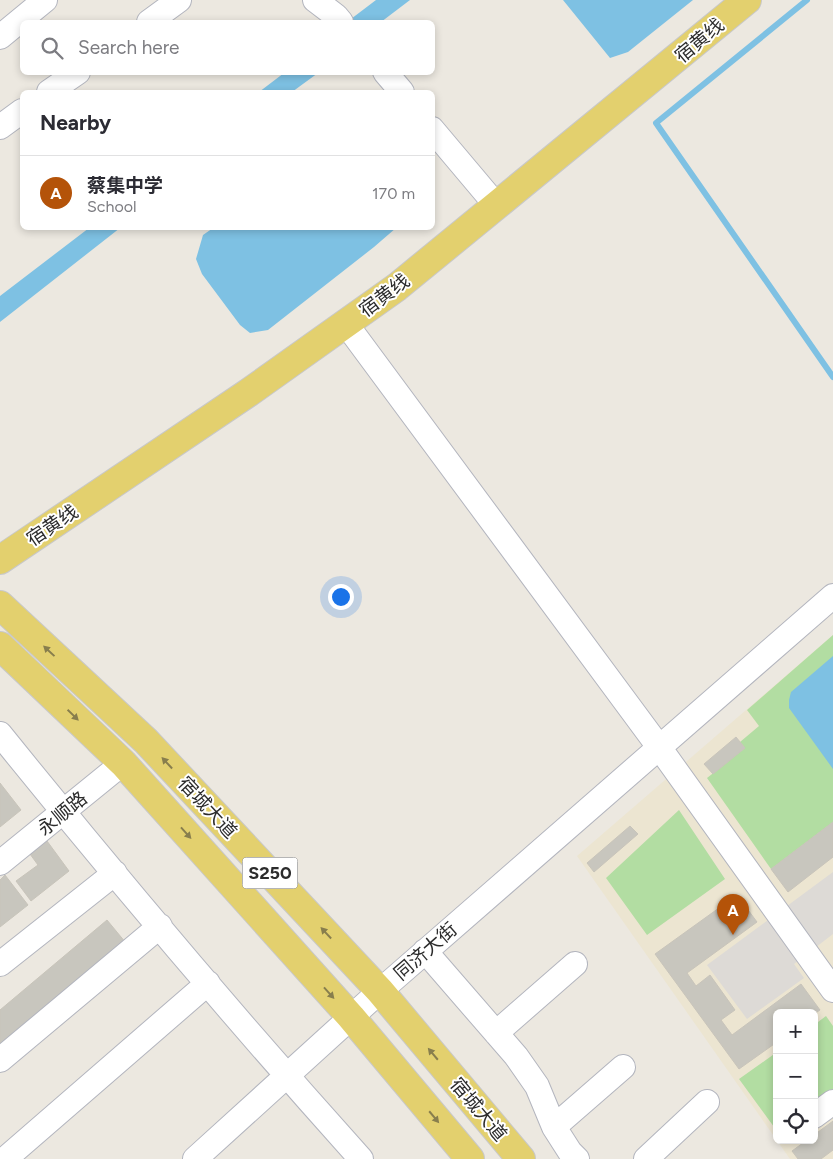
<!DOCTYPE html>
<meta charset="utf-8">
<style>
:root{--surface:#fff;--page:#f2f2f3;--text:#2b2b33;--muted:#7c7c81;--line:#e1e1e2;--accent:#b45309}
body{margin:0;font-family:Figtree,"Noto Sans SC",sans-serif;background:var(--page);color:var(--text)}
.controls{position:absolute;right:15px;bottom:15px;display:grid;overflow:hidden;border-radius:8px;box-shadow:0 2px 8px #0003}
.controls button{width:45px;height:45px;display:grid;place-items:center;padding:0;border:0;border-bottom:1px solid var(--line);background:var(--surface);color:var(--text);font:25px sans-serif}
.you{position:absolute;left:340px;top:596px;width:18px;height:18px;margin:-12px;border:4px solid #fff;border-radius:50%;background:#1a73e8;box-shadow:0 0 0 8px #1a73e833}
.badge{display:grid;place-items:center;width:32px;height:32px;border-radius:50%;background:var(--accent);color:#fff;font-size:16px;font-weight:700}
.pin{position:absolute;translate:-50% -41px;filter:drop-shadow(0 1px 2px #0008)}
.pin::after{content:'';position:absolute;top:26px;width:18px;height:15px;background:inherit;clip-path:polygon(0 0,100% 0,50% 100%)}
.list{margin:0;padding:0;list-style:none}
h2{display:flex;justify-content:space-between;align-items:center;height:65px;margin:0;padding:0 20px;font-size:21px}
h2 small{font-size:16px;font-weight:400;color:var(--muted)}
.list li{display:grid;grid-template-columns:32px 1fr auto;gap:15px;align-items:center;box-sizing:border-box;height:75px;padding:0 20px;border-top:1px solid var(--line)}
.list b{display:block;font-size:19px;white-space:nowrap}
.list p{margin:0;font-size:16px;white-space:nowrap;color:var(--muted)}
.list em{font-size:16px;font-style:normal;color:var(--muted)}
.icon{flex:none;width:28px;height:28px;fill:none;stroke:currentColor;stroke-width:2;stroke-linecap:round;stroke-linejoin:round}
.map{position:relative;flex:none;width:833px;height:1159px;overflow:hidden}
.search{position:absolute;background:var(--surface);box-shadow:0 2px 8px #0003;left:20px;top:20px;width:415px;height:55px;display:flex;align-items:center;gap:12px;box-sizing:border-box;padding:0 18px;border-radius:8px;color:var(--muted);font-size:19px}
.panel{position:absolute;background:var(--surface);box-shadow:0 2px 8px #0003;left:20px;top:90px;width:415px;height:140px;border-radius:8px}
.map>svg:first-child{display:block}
.education{fill:#ece5d1;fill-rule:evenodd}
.green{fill:#b2dda2}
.plaza{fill:#dddad6}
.water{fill:#7ec1e3}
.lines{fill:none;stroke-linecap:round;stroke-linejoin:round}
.stream{stroke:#7ec1e3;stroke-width:6}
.building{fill:#c8c6be;stroke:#c8c4ba}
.minor-casing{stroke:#b3b5be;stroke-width:26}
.major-casing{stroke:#c8c8c8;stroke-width:30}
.minor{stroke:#fff;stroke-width:24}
.major{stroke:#e3d06e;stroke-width:28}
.oneway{fill:#887e4d}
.labels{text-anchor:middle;stroke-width:4;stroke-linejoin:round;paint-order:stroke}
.shield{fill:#fff;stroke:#6b6b6b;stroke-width:1}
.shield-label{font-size:18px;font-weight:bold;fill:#2c2c2c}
.street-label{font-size:19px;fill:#2c2c2c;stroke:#fff}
</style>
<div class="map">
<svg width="833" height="1159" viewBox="0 0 833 1159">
<rect width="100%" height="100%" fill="#ece8e0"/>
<path class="education" d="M833,635V1159H790L577,856ZM777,1013H814V1140H777Z"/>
<path class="green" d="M833,635V822L771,869L707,778L745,748L740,742L759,726L747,710Z
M679,810L725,879L647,935L606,878Z
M826,1016L833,1026V1092L814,1106V1025Z
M777,1052V1131L739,1079Z"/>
<path class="plaza" d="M833,872V934L794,964L804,978L747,1019L707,965Z"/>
<path class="water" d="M376,0H410L381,22H347Z
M563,0H693L628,52L610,58Z
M284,73V72L318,73L292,92H259Z
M89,228H120L0,322V296Z
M213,228H396L374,247L268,330L250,333L240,325L202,274L196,259L203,235Z
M833,656V769L789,708V700L791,692Z"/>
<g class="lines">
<path class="stream" d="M807,0L656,123L833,377"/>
</g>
<path class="building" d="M736,737L745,748L713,774L704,764Z
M0,783L21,810L0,827Z
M833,822V857L788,892L771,869Z
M630,826L638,834L594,872L587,863Z
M47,841L69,871L31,901L16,881L38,865L30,854Z
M5,875L28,905L0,927V880Z
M737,895L757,922L687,973L696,986L710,975L735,1010L721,1020L732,1035L801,984L820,1010L814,1014V1013H777V1042L739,1069L655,954Z
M107,920L126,943L0,1051V1010Z
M833,1121V1150L821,1159H798L792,1151L807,1140H814V1135Z"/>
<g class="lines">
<defs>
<path id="minor" d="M315,0L336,16L341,22
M149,22L179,0
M0,37L45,0
M385,72L402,92
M49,92L78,72
M0,127L22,111
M432,129L496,205
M346,324L659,747L833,990
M0,734C117,879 237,1021 361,1159
M0,863L123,763
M425,951L516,1056L537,1086L554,1127L570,1152L577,1159
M0,964L115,873
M496,1033L575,964
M0,1060L160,926
M814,1116L833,1102
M554,1127L623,1067
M5,1159L208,983
M195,1159L380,991L833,596
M646,1159L707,1102"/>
<path id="major" d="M0,560L248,393L397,287L747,0
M0,605L146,741L380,991L521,1159
M0,646L123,763L351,1017L470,1159"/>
</defs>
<use href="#minor" class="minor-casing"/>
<use href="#major" class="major-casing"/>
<use href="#minor" class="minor"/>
<use href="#major" class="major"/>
</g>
<defs><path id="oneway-solid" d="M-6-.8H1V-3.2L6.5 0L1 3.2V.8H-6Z" transform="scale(1.25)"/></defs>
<g class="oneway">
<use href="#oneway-solid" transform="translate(49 651) rotate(-137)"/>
<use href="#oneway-solid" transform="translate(73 715) rotate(44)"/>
<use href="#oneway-solid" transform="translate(167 763) rotate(-133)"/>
<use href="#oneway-solid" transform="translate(186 833) rotate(48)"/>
<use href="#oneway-solid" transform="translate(326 933) rotate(-133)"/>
<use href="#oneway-solid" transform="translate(329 993) rotate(48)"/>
<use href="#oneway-solid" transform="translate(433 1054) rotate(-130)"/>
<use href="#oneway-solid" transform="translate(434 1117) rotate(50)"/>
</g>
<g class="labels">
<rect class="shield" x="242.5" y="857.5" width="55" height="31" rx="4"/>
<g class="shield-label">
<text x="270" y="879">S250</text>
</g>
<g class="street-label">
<text transform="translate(699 40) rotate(-40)" y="7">宿黄线</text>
<text transform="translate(384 295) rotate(-37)" y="7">宿黄线</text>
<text transform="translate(52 525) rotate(-34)" y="7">宿黄线</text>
<text transform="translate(208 807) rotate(47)" y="7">宿城大道</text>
<text transform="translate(62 813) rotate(-39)" y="7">永顺路</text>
<text transform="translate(425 951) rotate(-41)" y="7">同济大街</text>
<text transform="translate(479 1109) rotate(50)" y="7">宿城大道</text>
</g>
</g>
</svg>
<div class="controls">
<button>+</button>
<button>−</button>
<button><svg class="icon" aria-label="locate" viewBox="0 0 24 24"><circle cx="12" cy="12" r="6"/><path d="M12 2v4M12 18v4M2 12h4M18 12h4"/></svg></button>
</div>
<div class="you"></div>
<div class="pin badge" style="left:733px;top:935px">A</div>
<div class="search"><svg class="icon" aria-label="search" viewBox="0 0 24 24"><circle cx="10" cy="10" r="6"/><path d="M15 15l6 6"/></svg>Search here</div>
<section class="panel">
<h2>Nearby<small></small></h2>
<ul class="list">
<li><span class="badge">A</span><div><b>蔡集中学</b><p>School</p></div><em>170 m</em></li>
</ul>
</section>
</div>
